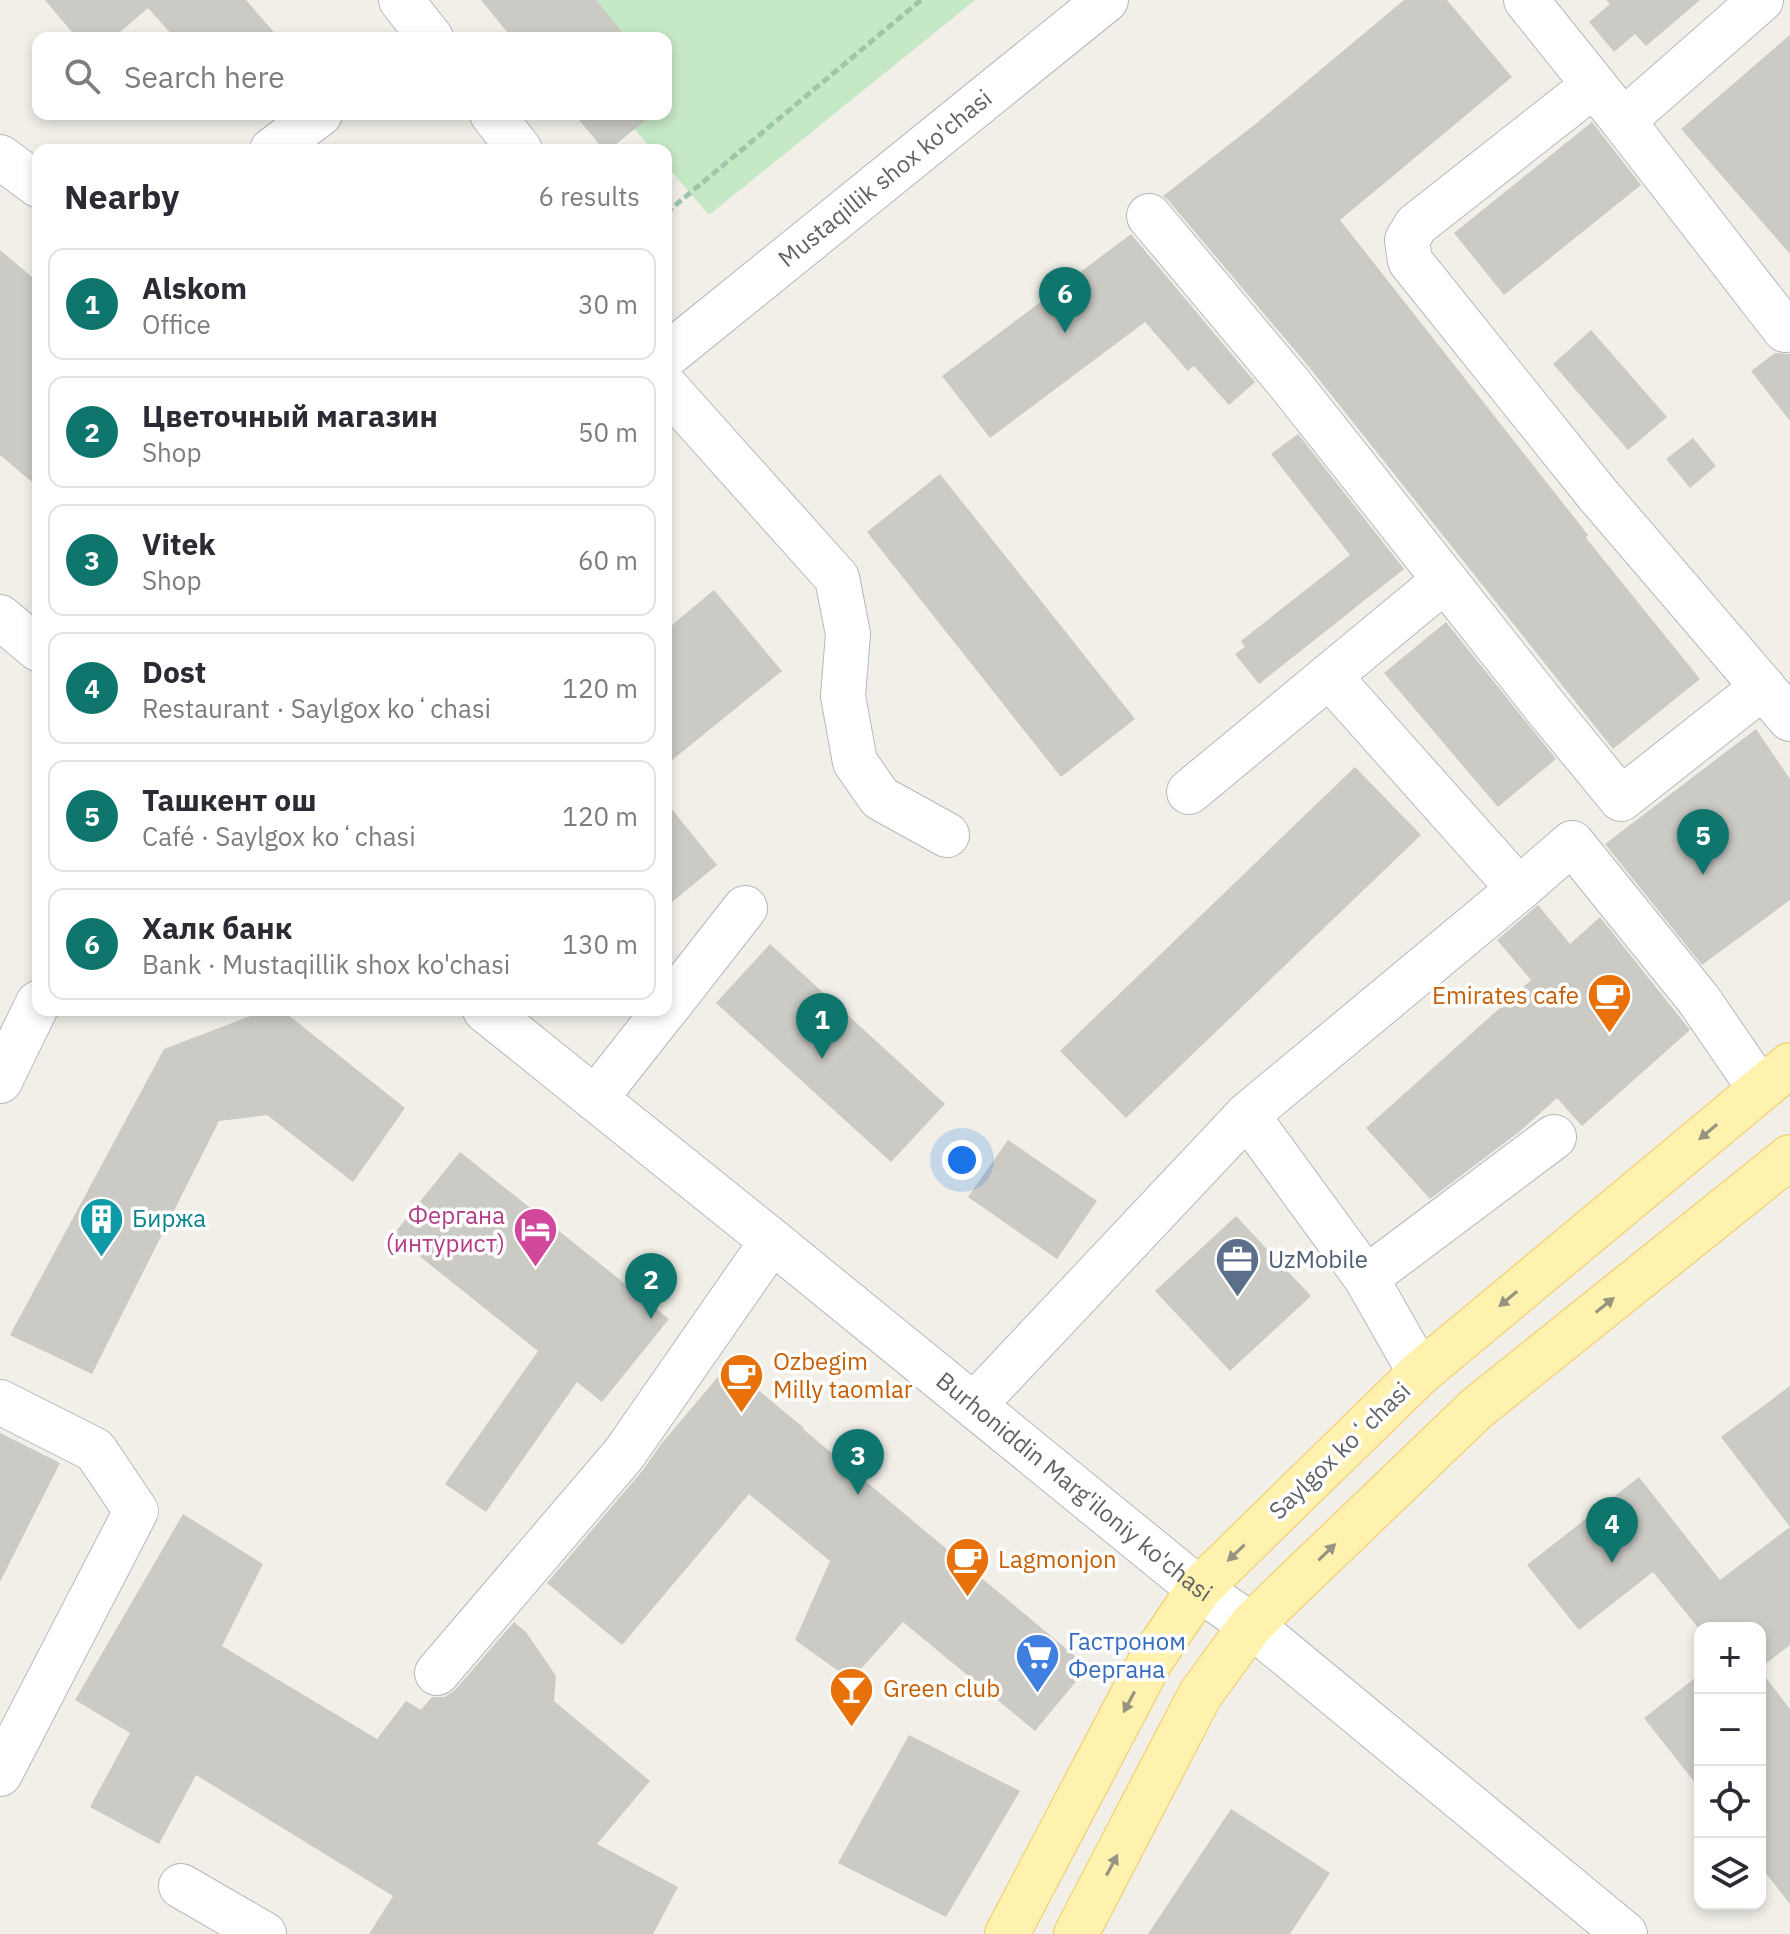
<!DOCTYPE html>
<meta charset="utf-8">
<style>
:root{--surface:#fff;--page:#f2f2f3;--text:#2b2b33;--muted:#7c7c81;--line:#e1e1e2;--accent:#0f766e}
body{margin:0;font-family:"IBM Plex Sans",sans-serif;background:var(--page);color:var(--text)}
.controls{position:absolute;right:24px;bottom:24px;display:grid;overflow:hidden;border-radius:16px;box-shadow:0 4px 12px #0003}
.controls button{width:72px;height:72px;display:grid;place-items:center;padding:0;border:0;border-bottom:2px solid var(--line);background:var(--surface);color:var(--text);font:40px sans-serif}
.you{position:absolute;left:962px;top:1160px;width:28px;height:28px;margin:-20px;border:6px solid #fff;border-radius:50%;background:#1a73e8;box-shadow:0 0 0 12px #1a73e833}
.badge{display:grid;place-items:center;width:52px;height:52px;border-radius:50%;background:var(--accent);color:#fff;font-size:26px;font-weight:700}
.pin{position:absolute;translate:-50% -66px;filter:drop-shadow(0 2px 4px #0008)}
.pin::after{content:'';position:absolute;top:42px;width:28px;height:24px;background:inherit;clip-path:polygon(0 0,100% 0,50% 100%)}
.list{margin:0;padding:0;list-style:none}
h2{display:flex;justify-content:space-between;align-items:center;height:104px;margin:0;padding:0 32px;font-size:34px}
h2 small{font-size:26px;font-weight:400;color:var(--muted)}
.list li{display:grid;grid-template-columns:52px 1fr auto;gap:24px;align-items:center;box-sizing:border-box;height:112px;margin:0 16px 16px;padding:0 16px;border:2px solid var(--line);border-radius:16px}
.list b{display:block;font-size:30px;white-space:nowrap}
.list p{margin:0;font-size:26px;white-space:nowrap;color:var(--muted)}
.list em{font-size:26px;font-style:normal;color:var(--muted)}
.icon{flex:none;width:44px;height:44px;fill:none;stroke:currentColor;stroke-width:2;stroke-linecap:round;stroke-linejoin:round}
.map{position:relative;flex:none;width:1790px;height:1934px;overflow:hidden}
.search{position:absolute;background:var(--surface);box-shadow:0 4px 12px #0003;left:32px;top:32px;width:640px;height:88px;display:flex;align-items:center;gap:20px;box-sizing:border-box;padding:0 28px;border-radius:16px;color:var(--muted);font-size:30px}
.panel{position:absolute;background:var(--surface);box-shadow:0 4px 12px #0003;left:32px;top:144px;width:640px;height:872px;border-radius:16px}
.map>svg:first-child{display:block}
.green{fill:#c5e8c5}
.building{fill:#cccac5}
.lines{fill:none;stroke-linecap:round;stroke-linejoin:round}
.minor-casing{stroke:#b5b8bc;stroke-width:46}
.major-casing{stroke:#f2c960;stroke-width:46}
.path{stroke:#9cc7a9;stroke-width:5;stroke-dasharray:8 4;stroke-linecap:butt}
.minor{stroke:#fff;stroke-width:44}
.major{stroke:#fff2af;stroke-width:44}
.oneway{fill:#979581}
.labels{text-anchor:middle;stroke-width:7;stroke-linejoin:round;paint-order:stroke}
.street-label{font-size:24px;fill:#5f6368;stroke:#fff}
.food-label{font-size:24px;fill:#c56008;stroke:#fff;text-anchor:start}
.hotel-label{font-size:24px;fill:#b23c85;stroke:#fff;text-anchor:end}
.culture-label{font-size:24px;fill:#0d838f;stroke:#fff;text-anchor:start}
.service-label{font-size:24px;fill:#4e5e75;stroke:#fff;text-anchor:start}
.shop-label{font-size:24px;fill:#366cbe;stroke:#fff;text-anchor:start}
</style>
<div class="map">
<svg width="1790" height="1934" viewBox="0 0 1790 1934">
<rect width="100%" height="100%" fill="#f1efe8"/>
<path class="green" d="M522,0H975L709,215L666,165V150H653L621,114H666V38H555Z"/>
<path class="building" d="M45,0H246L279,38H175L148,8L113,38H77Z
M481,0H596L627,38H512Z
M1404,0H1447L1512,77L1340,220L1588,535L1586,538L1700,679L1613,749L1309,367L1168,200L1163,196L1258,122Z
M1606,0H1700L1646,46L1635,34L1614,52L1589,22L1610,4Z
M1790,35V254L1681,129Z
M574,114H653L609,150H604Z
M1592,122L1641,185L1504,295L1454,233Z
M1131,234L1255,382L1229,405L1194,366L1188,371L1145,322L990,438L942,376Z
M0,250L38,282V487L0,455Z
M1591,330L1667,417L1628,450L1553,364Z
M1775,353L1790,354V421L1751,371Z
M1298,434L1404,569L1259,684L1235,654L1245,647L1241,641L1350,555L1271,454Z
M1693,438L1716,466L1690,488L1666,459Z
M940,474L1135,719L1061,777L867,532Z
M714,590L782,671L666,765V630Z
M1446,622L1556,759L1498,807L1384,673Z
M1756,729L1790,779V900L1702,965L1605,844Z
M1355,767L1421,835L1126,1118L1060,1051Z
M666,802L717,865L666,907Z
M1538,905L1570,944L1600,917L1690,1030L1582,1126L1557,1098L1519,1132L1430,1199L1366,1128L1531,980L1497,940Z
M770,944L945,1104L891,1162L716,1003Z
M266,1010H282L405,1108L353,1182L267,1115L219,1121L92,1374L10,1335L164,1049Z
M1008,1140L1097,1201L1057,1259L968,1197Z
M460,1152L669,1319L602,1402L577,1382L486,1512L445,1484L538,1351L393,1235Z
M1236,1216L1311,1296L1230,1371L1155,1291Z
M728,1365L804,1428L803,1429L1088,1667L1035,1731L903,1622L851,1680L795,1640L830,1561L749,1494L622,1645L547,1583L643,1470L662,1443Z
M1790,1386V1645L1760,1668V1628H1700V1630L1653,1572L1579,1630L1527,1565L1639,1477L1720,1580L1790,1527L1721,1437Z
M0,1433L60,1463L0,1582Z
M183,1514L263,1564L222,1646L377,1739L406,1701L421,1710L432,1697H445L455,1690L514,1622L526,1632L556,1676L554,1701L650,1781L597,1844L678,1887L653,1934H369L393,1896L196,1775L159,1844L90,1807L130,1733L75,1700Z
M1760,1670L1790,1709V1904L1760,1866Z
M1700,1674V1789L1644,1718Z
M909,1735L1020,1791L946,1917L838,1863Z
M1231,1809L1330,1873L1290,1934H1148Z"/>
<g class="lines">
<defs>
<g id="minor">
<path d="M401,0L431,38"/>
<path d="M1526,0L1623,121L1761,0"/>
<path d="M1594,85L1416,225L1407,240L1410,261L1598,495L1790,719"/>
<path d="M492,114L520,150"/>
<path d="M1623,121L1785,330"/>
<path d="M272,150L320,114"/>
<path d="M0,157L38,185"/>
<path d="M1149,216L1289,383L1547,709L1621,799L1763,687"/>
<path id="s1" d="M666,356L1106,0"/>
<path d="M666,387L837,578L848,634L843,696L855,762L880,798L947,835"/>
<path d="M0,617L38,649"/>
<path d="M1329,676L1519,889"/>
<path d="M1189,792L1445,580"/>
<path d="M666,1009L745,908"/>
<path id="s2" d="M485,1010L772,1241L1199,1589L1251,1625L1625,1934"/>
<path d="M0,1081L38,1003"/>
<path d="M595,1099L665,1010"/>
<path d="M1247,1115L1519,889L1572,843L1699,1000L1760,1089"/>
<path d="M1420,1373L1366,1278L1554,1137"/>
<path d="M0,1402L95,1450L136,1511L0,1774"/>
<path d="M974,1405L1247,1115L1366,1278"/>
<path d="M437,1673L624,1454L772,1241"/>
<path d="M181,1886L264,1934"/>
</g>
<path id="major" d="M1007,1934L1151,1660L1199,1589L1420,1373L1790,1065
M1076,1934L1200,1695L1251,1625L1477,1408L1790,1157"/>
</defs>
<use href="#minor" class="minor-casing"/>
<use href="#major" class="major-casing"/>
<path class="path" d="M666,213L921,0"/>
<use href="#minor" class="minor"/>
<use href="#major" class="major"/>
</g>
<defs><path id="oneway-solid" d="M-6-.8H1V-3.2L6.5 0L1 3.2V.8H-6Z" transform="scale(2)"/></defs>
<g class="oneway">
<use href="#oneway-solid" transform="translate(1708 1132) rotate(140)"/>
<use href="#oneway-solid" transform="translate(1508 1299) rotate(140)"/>
<use href="#oneway-solid" transform="translate(1605 1305) rotate(-39)"/>
<use href="#oneway-solid" transform="translate(1327 1552) rotate(-44)"/>
<use href="#oneway-solid" transform="translate(1236 1553) rotate(136)"/>
<use href="#oneway-solid" transform="translate(1129 1702) rotate(118)"/>
<use href="#oneway-solid" transform="translate(1112 1865) rotate(-62)"/>
</g>
<defs>
<symbol id="cafe-pin" viewBox="-11 -11 22 30"><path d="M0 17L-7.5 6A9.5 9.5 0 1 1 7.5 6Z" fill="#e8710a" stroke="#fff"/><path d="M-5.5-4.5H6V0H3Q3 3.5 0 3.5H-2.5Q-5.5 3.5-5.5 0ZM3-3.2v2h1.7v-2ZM-6 4.5H4V6H-6Z" fill="#fff"/></symbol>
<symbol id="building-pin" viewBox="-11 -11 22 30"><path d="M0 17L-7.5 6A9.5 9.5 0 1 1 7.5 6Z" fill="#0f9aa8" stroke="#fff"/><path d="M-4-6H4V6H1V3H-1V6H-4ZM-2.5-4.3h1.7v1.8h-1.7ZM.8-4.3h1.7v1.8H.8ZM-2.5-1h1.7V.8h-1.7ZM.8-1h1.7V.8H.8Z" fill="#fff"/></symbol>
<symbol id="hotel-pin" viewBox="-11 -11 22 30"><path d="M0 17L-7.5 6A9.5 9.5 0 1 1 7.5 6Z" fill="#d1479c" stroke="#fff"/><path d="M-6-4.5h1.5V1H6V5H4.5V3h-9V5H-6ZM-4 0a1.8 1.8 0 1 1 3.6 0ZM.5 0V-2.5h3Q6-2.5 6 0Z" fill="#fff"/></symbol>
<symbol id="office-pin" viewBox="-11 -11 22 30"><path d="M0 17L-7.5 6A9.5 9.5 0 1 1 7.5 6Z" fill="#5c6f8a" stroke="#fff"/><path d="M-6-3h4V-5.5h4V-3h4V5H-6ZM-1-4.5V-3h2v-1.5ZM-6 0V1H6V0Z" fill="#fff"/></symbol>
<symbol id="supermarket-pin" viewBox="-11 -11 22 30"><path d="M0 17L-7.5 6A9.5 9.5 0 1 1 7.5 6Z" fill="#3f7fe0" stroke="#fff"/><path d="M-6-5.5h2.5l.6 2H6L4.5 2H-2.5L-4.4-4H-6ZM-1.5 3.2a1.3 1.3 0 1 0 .1 0ZM3 3.2a1.3 1.3 0 1 0 .1 0Z" fill="#fff"/></symbol>
<symbol id="bar-pin" viewBox="-11 -11 22 30"><path d="M0 17L-7.5 6A9.5 9.5 0 1 1 7.5 6Z" fill="#e8710a" stroke="#fff"/><path d="M-6-5H6L.8 .8V4.5H3.5V6h-7V4.5H-.8V.8Z" fill="#fff"/></symbol>
</defs>
<g fill-rule="evenodd">
<use href="#cafe-pin" x="1584" y="970" width="51" height="69"/>
<use href="#building-pin" x="76" y="1194" width="51" height="69"/>
<use href="#hotel-pin" x="510" y="1204" width="51" height="69"/>
<use href="#office-pin" x="1212" y="1234" width="51" height="69"/>
<use href="#cafe-pin" x="716" y="1350" width="51" height="69"/>
<use href="#cafe-pin" x="942" y="1534" width="51" height="69"/>
<use href="#supermarket-pin" x="1012" y="1630" width="51" height="69"/>
<use href="#bar-pin" x="826" y="1664" width="51" height="69"/>
</g>
<g class="labels">
<g class="street-label">
<text dy="8" stroke="none"><textPath href="#s1" startOffset="282">Mustaqillik shox ko'chasi</textPath></text>
<text transform="translate(1340 1451) rotate(-44)" y="8">Saylgox koʻchasi</text>
<text dy="8" stroke="none"><textPath href="#s2" startOffset="758">Burhoniddin Marg'iloniy ko'chasi</textPath></text>
</g>
<g class="food-label">
<text x="1579" y="1004" text-anchor="end">Emirates cafe</text>
<text x="773" y="1370">Ozbegim<tspan x="773" dy="28">Milly taomlar</tspan></text>
<text x="998" y="1568">Lagmonjon</text>
<text x="883" y="1697">Green club</text>
</g>
<g class="hotel-label">
<text x="505" y="1224">Фергана<tspan x="505" dy="28">(интурист)</tspan></text>
</g>
<g class="culture-label">
<text x="132" y="1227">Биржа</text>
</g>
<g class="service-label">
<text x="1268" y="1268">UzMobile</text>
</g>
<g class="shop-label">
<text x="1068" y="1650">Гастроном<tspan x="1068" dy="28">Фергана</tspan></text>
</g>
</g>
</svg>
<div class="controls">
<button>+</button>
<button>−</button>
<button><svg class="icon" aria-label="locate" viewBox="0 0 24 24"><circle cx="12" cy="12" r="6"/><path d="M12 2v4M12 18v4M2 12h4M18 12h4"/></svg></button>
<button><svg class="icon" aria-label="layers" viewBox="0 0 24 24"><path d="M12 4l9 5-9 5-9-5zM3 14l9 5 9-5"/></svg></button>
</div>
<div class="you"></div>
<div class="pin badge" style="left:822px;top:1059px">1</div>
<div class="pin badge" style="left:651px;top:1319px">2</div>
<div class="pin badge" style="left:858px;top:1495px">3</div>
<div class="pin badge" style="left:1612px;top:1563px">4</div>
<div class="pin badge" style="left:1703px;top:875px">5</div>
<div class="pin badge" style="left:1065px;top:333px">6</div>
<div class="search"><svg class="icon" aria-label="search" viewBox="0 0 24 24"><circle cx="10" cy="10" r="6"/><path d="M15 15l6 6"/></svg>Search here</div>
<section class="panel">
<h2>Nearby<small>6 results</small></h2>
<ul class="list">
<li><span class="badge">1</span><div><b>Alskom</b><p>Office</p></div><em>30 m</em></li>
<li><span class="badge">2</span><div><b>Цветочный магазин</b><p>Shop</p></div><em>50 m</em></li>
<li><span class="badge">3</span><div><b>Vitek</b><p>Shop</p></div><em>60 m</em></li>
<li><span class="badge">4</span><div><b>Dost</b><p>Restaurant · Saylgox koʻchasi</p></div><em>120 m</em></li>
<li><span class="badge">5</span><div><b>Ташкент ош</b><p>Café · Saylgox koʻchasi</p></div><em>120 m</em></li>
<li><span class="badge">6</span><div><b>Халк банк</b><p>Bank · Mustaqillik shox ko'chasi</p></div><em>130 m</em></li>
</ul>
</section>
</div>
